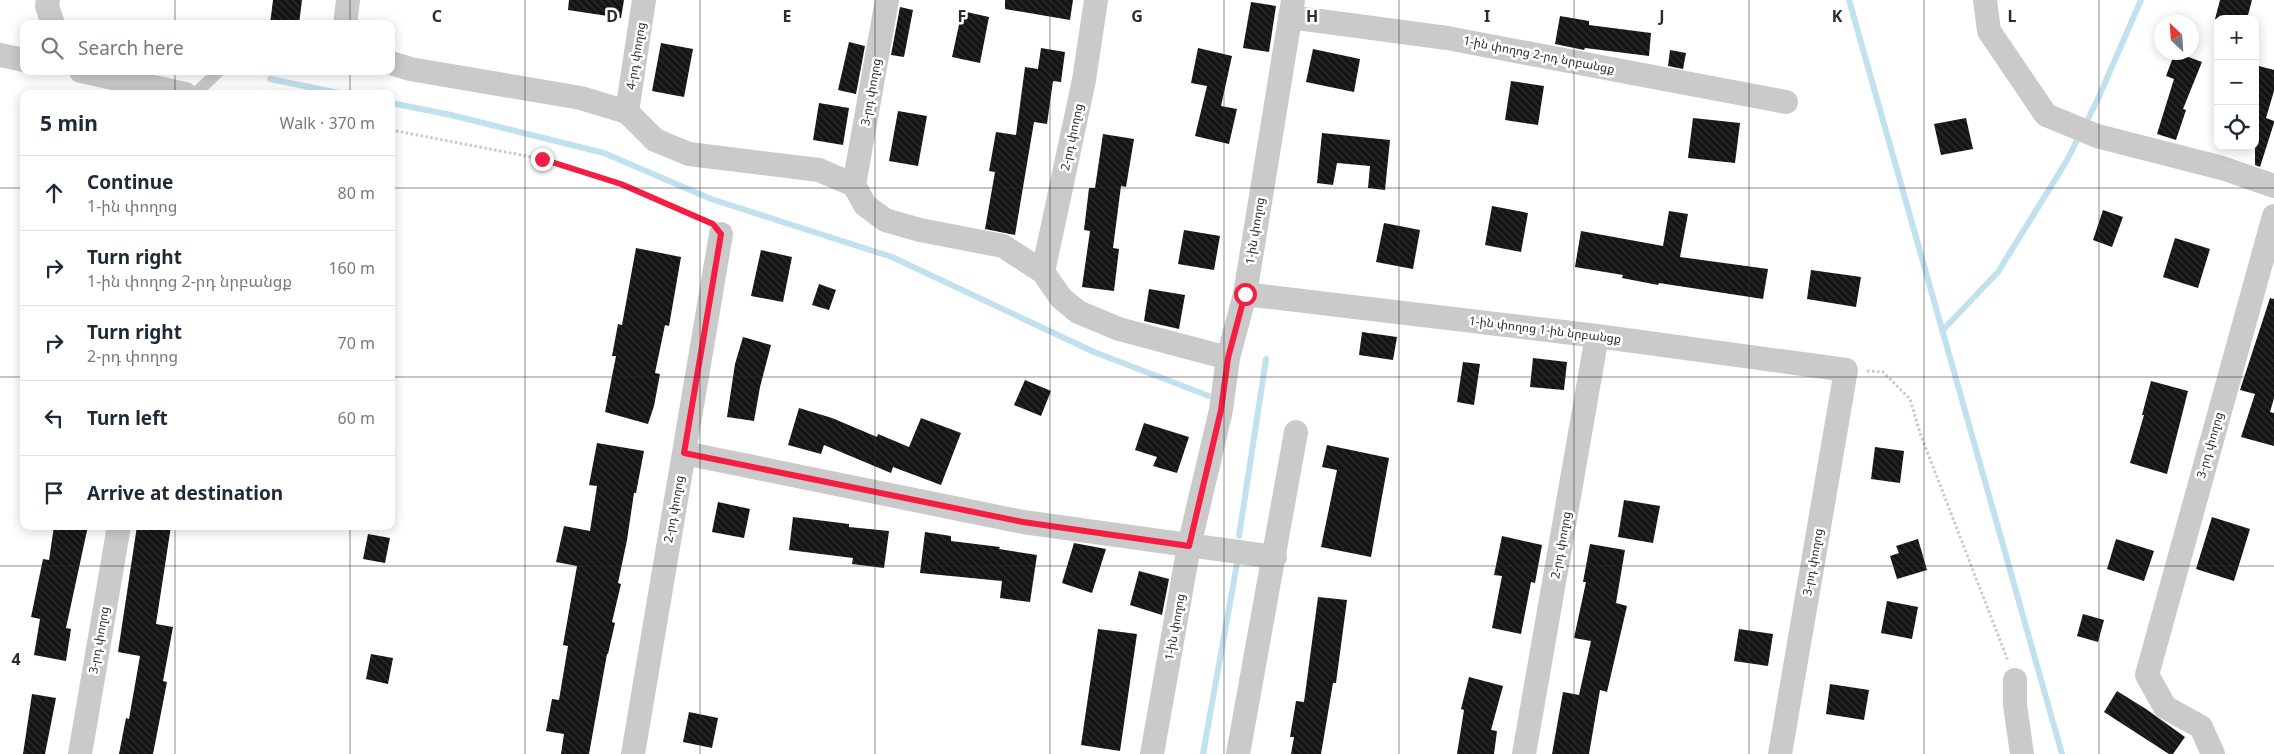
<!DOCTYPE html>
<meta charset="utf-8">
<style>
:root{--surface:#fff;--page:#f2f2f3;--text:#1f2937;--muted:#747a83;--line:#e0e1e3}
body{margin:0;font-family:"Noto Sans","Noto Sans Armenian",sans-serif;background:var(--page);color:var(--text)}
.controls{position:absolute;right:15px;top:15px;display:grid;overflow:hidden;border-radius:10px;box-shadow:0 2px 12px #0003}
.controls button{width:45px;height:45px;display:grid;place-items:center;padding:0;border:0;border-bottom:1px solid var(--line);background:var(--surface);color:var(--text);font:25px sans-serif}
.compass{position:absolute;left:2154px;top:15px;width:45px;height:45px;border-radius:50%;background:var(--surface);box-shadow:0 2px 12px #0003;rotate:335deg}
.stop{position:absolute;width:15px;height:15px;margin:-11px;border:4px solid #f51d42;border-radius:50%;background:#fff}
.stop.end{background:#f51d42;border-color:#fff;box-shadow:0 1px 5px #0008}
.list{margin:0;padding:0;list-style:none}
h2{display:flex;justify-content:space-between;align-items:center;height:65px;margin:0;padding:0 20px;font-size:21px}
h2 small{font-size:16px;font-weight:400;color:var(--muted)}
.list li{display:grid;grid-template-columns:32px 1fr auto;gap:15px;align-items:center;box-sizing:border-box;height:75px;padding:0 20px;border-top:1px solid var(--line)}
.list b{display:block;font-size:19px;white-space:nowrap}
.list p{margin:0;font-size:16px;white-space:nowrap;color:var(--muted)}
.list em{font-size:16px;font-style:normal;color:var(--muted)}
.icon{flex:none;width:28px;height:28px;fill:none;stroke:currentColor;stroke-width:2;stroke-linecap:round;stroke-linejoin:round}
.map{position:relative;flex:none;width:2274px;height:754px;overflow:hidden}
.search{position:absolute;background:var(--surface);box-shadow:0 2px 12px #0003;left:20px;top:20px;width:375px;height:55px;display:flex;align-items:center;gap:12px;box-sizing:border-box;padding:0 18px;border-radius:10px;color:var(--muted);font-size:19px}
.panel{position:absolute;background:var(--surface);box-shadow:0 2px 12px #0003;left:20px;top:90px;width:375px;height:440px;border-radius:10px}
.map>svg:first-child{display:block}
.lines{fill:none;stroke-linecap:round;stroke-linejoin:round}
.stream{stroke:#c2e1ee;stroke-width:6}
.building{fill:url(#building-back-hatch)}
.path{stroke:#cacaca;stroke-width:3;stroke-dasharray:2.5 2.5;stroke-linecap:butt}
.lane{stroke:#cacaca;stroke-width:12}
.street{stroke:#cacaca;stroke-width:24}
.route{stroke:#f51d42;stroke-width:6}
.grid{fill:none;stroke:#2d2d2d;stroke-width:1;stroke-opacity:0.55}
.labels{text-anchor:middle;stroke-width:5;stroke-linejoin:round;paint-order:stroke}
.street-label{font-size:12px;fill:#2d2d2d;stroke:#fff}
.grid-label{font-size:16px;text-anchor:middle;font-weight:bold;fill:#2d2d2d;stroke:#fff;stroke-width:5;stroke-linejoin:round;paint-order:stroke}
</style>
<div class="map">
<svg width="2274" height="754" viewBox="0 0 2274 754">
<defs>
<pattern id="building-back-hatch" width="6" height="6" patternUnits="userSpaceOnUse" patternTransform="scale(1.25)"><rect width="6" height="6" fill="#141414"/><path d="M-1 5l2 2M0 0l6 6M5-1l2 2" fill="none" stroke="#2e2e2e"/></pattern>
</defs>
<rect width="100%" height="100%" fill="#fff"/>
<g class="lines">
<path class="stream" d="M1849,0L2062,754
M270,79L344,94
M391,103L451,115L604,153L711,199L892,257L1094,352L1209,396
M1942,331L1998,272L2066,162L2097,101L2141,0
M1239,536L1266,359
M1203,754L1238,558"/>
</g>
<path class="building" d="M273,0H302L299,24H270Z
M569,0H624L621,18L568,10Z
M1005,0H1073L1070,20L1005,9Z
M2220,0H2252L2247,19H2215Z
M1251,2L1276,6L1269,52L1243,48Z
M900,7L913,10L904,57L891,55Z
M962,11L989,17L980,63L952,57Z
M1560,16L1589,21V25L1651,33L1649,56L1585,48L1584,50L1555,44Z
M849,42L865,46L856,94L838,90Z
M661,43L693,49L684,97L652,91Z
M1041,48L1065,52L1061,82L1053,81L1047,124L1034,122L1015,235L985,229L995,172L989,171L996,132L1016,135L1025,67L1038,69Z
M1198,48L1232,56L1221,106L1237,109L1229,144L1195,136L1207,86L1191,83Z
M1313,49L1360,59L1354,92L1306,82Z
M1670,50L1686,53L1683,69L1668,66Z
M2175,52L2202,62L2183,109L2186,110L2176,140L2157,134L2174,79L2166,76Z
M2255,65L2274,70V91L2266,118L2274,121V123L2260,167L2255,165Z
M1511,81L1544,86L1538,125L1505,120Z
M819,103L849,108L843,145L813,140Z
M898,111L927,116L918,166L889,161Z
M1693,118L1740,123L1735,163L1688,158Z
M1966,118L1973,149L1941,155L1934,124Z
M1322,133L1390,140L1385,190L1368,188L1370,166L1337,163L1333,185L1317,183Z
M1103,134L1134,139L1126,187L1121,186L1113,248L1119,249L1114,291L1082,287L1090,231L1084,230L1089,188H1095Z
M1492,206L1528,213L1521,252L1485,245Z
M2103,210L2123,217L2112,247L2093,240Z
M1669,211L1688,214L1680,257L1768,269L1763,299L1659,283L1658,285L1622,278L1623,275L1575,267L1581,231L1663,246Z
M1384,223L1420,230L1413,269L1376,262Z
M1184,230L1220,236L1214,270L1178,264Z
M2175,238L2210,249L2198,288L2163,277Z
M636,248L681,257L669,326L665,325L655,373L660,374L654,406L648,424L605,412L616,356H612L618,324L622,325Z
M761,250L792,257L783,302L751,296Z
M1811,270L1861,277L1856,307L1807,299Z
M819,284L836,290L829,310L812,305Z
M1149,289L1185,295L1179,329L1144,321Z
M2270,298L2274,299V398L2270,412L2274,413V446L2241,437L2255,394L2240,390Z
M1362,332L1397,337L1393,360L1359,355Z
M743,337L771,345L760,387L754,421L727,417L735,364Z
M1533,358L1567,362L1564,390L1530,387Z
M1463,362L1480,364L1474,405L1457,402Z
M1025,380L1051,391L1041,416L1014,405Z
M2151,381L2188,391L2167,474L2130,463L2144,415H2142Z
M799,408L832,418L877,437L878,434L909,447L921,418L961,433L941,485L893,467L891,473L824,445L821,454L788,445Z
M1144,423L1189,437L1177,473L1153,466L1157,457L1135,450Z
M597,443L644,451L636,493H634L627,540L618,583L621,584L612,622L615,623L608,654H607L589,754H561L564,734L546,731L552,699L559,700L568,646L563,645L577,566L556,562L564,526L590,531L597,486L589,485Z
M1327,445L1389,458L1371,557L1321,547L1337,470L1322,467Z
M1875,447L1904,451L1900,483L1871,479Z
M1624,500L1660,506L1653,543L1618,537Z
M718,502L750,509L744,538L712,532Z
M793,517L849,524V527L889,531L884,568L852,564L853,558L789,550Z
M2212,517L2250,529L2234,581L2196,569Z
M54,526H88L66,628L71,629L66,661L34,655L40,619L31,617L43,559L49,560Z
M137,526H171L156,624L173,627L163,681L167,682L153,754H119L126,718L129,719L140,656L118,652Z
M925,532L951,536V541L1000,547L999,549L1037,555L1030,602L1000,598L1002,581L920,573Z
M368,534L390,538L385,563L363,559Z
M1502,536L1542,545L1535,583L1531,582L1521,634L1492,628L1502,576L1494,575Z
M1918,539L1927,570L1897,579L1890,556L1899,553L1896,546Z
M2116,539L2154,551L2144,581L2107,569Z
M1074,543L1106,549L1092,593L1062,583Z
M1590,544L1625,550L1616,603L1627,606L1607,692L1600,690L1589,754H1552L1563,692L1579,695L1591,641L1574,638L1586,582H1583Z
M1139,571L1169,579L1162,615L1130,605Z
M1318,597L1347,600L1336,683H1333L1321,754H1291L1294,737H1290L1296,701L1304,702Z
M1887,601L1918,607L1912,639L1881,633Z
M2083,614L2104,620L2098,642L2077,636Z
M1098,629L1137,634L1120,751L1081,745Z
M1739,629L1773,634L1768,666L1734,661Z
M371,654L393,658L388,684L366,679Z
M1469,677L1503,686L1491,730L1497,731L1494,754H1457L1464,710L1461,709Z
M1830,684L1869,690L1864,720L1826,714Z
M2117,691L2146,709L2185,737L2173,754H2169L2104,712Z
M32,694L56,698L45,754H23Z
M689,712L718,718L712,748L683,742Z"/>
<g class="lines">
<path class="path" d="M391,130L542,159L621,184L704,220
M1867,371L1883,372L1910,399L1920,433L2008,661"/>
<path class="lane" d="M195,94L219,71"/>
<path class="street" d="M48,0L47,6L53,24
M1985,0L1989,31L2046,115L2097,136L2222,168L2274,186
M1290,17L1447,38L1786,102
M345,24L348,0
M0,55L24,60
M391,63L410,69L581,98L627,112L655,140L689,154L819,170L854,185L865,205L885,220L920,230L1003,246L1043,272L1061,298L1078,312L1119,329L1228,358
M81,71L185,94
M627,112L644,0
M854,185L887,0
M1043,272L1084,80L1096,0
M1245,294L1597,336L1846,370L1780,754
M684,453L1023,522L1275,557
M2015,680V705L2022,754
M80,754L119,526
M633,754L721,234
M1152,754L1189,546L1221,410L1228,358L1245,294L1293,0
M1238,754L1296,432
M1524,754L1597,336
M2213,754L2201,727L2165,707L2147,675L2274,216"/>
</g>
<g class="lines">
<path class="route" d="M542,159L621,184L713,224L721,234L684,453L1023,522L1189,546L1221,410L1228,358L1245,294"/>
</g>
<path class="grid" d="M175,0V24M350,0V24M525,0V754M700,0V754M875,0V754M1050,0V754M1224,0V754M1399,0V754M1574,0V754M1749,0V754M1924,0V754M2099,0V754M175,71V94M350,71V94M0,188H24M391,188H2274M0,377H24M391,377H2274M175,526V754M350,526V754M0,566H2274"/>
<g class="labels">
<g class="street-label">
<text transform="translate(1539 55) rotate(11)" y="4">1-ին փողոց 2-րդ նրբանցք</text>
<text transform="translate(636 56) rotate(-81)" y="4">4-րդ փողոց</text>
<text transform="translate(871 92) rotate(-80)" y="4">3-րդ փողոց</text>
<text transform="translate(1072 137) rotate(-78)" y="4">2-րդ փողոց</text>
<text transform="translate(1255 231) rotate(-81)" y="4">1-ին փողոց</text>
<text transform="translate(1545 330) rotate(7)" y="4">1-ին փողոց 1-ին նրբանցք</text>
<text transform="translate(2210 445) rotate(-74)" y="4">3-րդ փողոց</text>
<text transform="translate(674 509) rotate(-80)" y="4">2-րդ փողոց</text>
<text transform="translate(1561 545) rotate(-80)" y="4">2-րդ փողոց</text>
<text transform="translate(1813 562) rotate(-80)" y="4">3-րդ փողոց</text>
<text transform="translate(1175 627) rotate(-80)" y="4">1-ին փողոց</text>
<text transform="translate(99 640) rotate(-80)" y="4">3-րդ փողոց</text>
</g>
</g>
<g class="grid-label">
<text x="437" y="22">C</text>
<text x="612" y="22">D</text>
<text x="787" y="22">E</text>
<text x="962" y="22">F</text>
<text x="1137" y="22">G</text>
<text x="1312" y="22">H</text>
<text x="1487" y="22">I</text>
<text x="1662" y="22">J</text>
<text x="1837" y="22">K</text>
<text x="2012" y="22">L</text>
<text x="16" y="665">4</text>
</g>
</svg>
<div class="controls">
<button>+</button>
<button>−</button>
<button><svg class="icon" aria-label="locate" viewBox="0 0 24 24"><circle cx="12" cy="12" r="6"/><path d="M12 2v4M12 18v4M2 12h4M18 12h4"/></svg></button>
</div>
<svg class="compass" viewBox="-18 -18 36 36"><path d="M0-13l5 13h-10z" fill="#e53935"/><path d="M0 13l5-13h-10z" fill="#747a83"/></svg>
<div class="stop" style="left:1245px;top:294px"></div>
<div class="stop end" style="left:542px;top:159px"></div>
<div class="search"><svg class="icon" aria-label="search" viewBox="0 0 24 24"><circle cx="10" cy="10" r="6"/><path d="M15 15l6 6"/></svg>Search here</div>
<section class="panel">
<h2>5 min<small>Walk · 370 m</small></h2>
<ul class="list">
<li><svg class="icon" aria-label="ahead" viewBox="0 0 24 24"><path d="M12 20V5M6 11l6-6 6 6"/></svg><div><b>Continue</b><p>1-ին փողոց</p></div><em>80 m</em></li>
<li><svg class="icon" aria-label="right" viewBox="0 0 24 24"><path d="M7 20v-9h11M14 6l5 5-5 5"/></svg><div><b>Turn right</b><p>1-ին փողոց 2-րդ նրբանցք</p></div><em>160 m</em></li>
<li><svg class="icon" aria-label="right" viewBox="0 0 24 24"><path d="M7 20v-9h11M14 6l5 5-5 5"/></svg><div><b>Turn right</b><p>2-րդ փողոց</p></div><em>70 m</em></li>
<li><svg class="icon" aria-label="left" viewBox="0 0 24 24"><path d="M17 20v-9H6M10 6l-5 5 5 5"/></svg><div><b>Turn left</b></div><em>60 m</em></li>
<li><svg class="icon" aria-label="arrive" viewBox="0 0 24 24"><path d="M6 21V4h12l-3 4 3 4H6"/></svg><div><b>Arrive at destination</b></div></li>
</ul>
</section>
</div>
